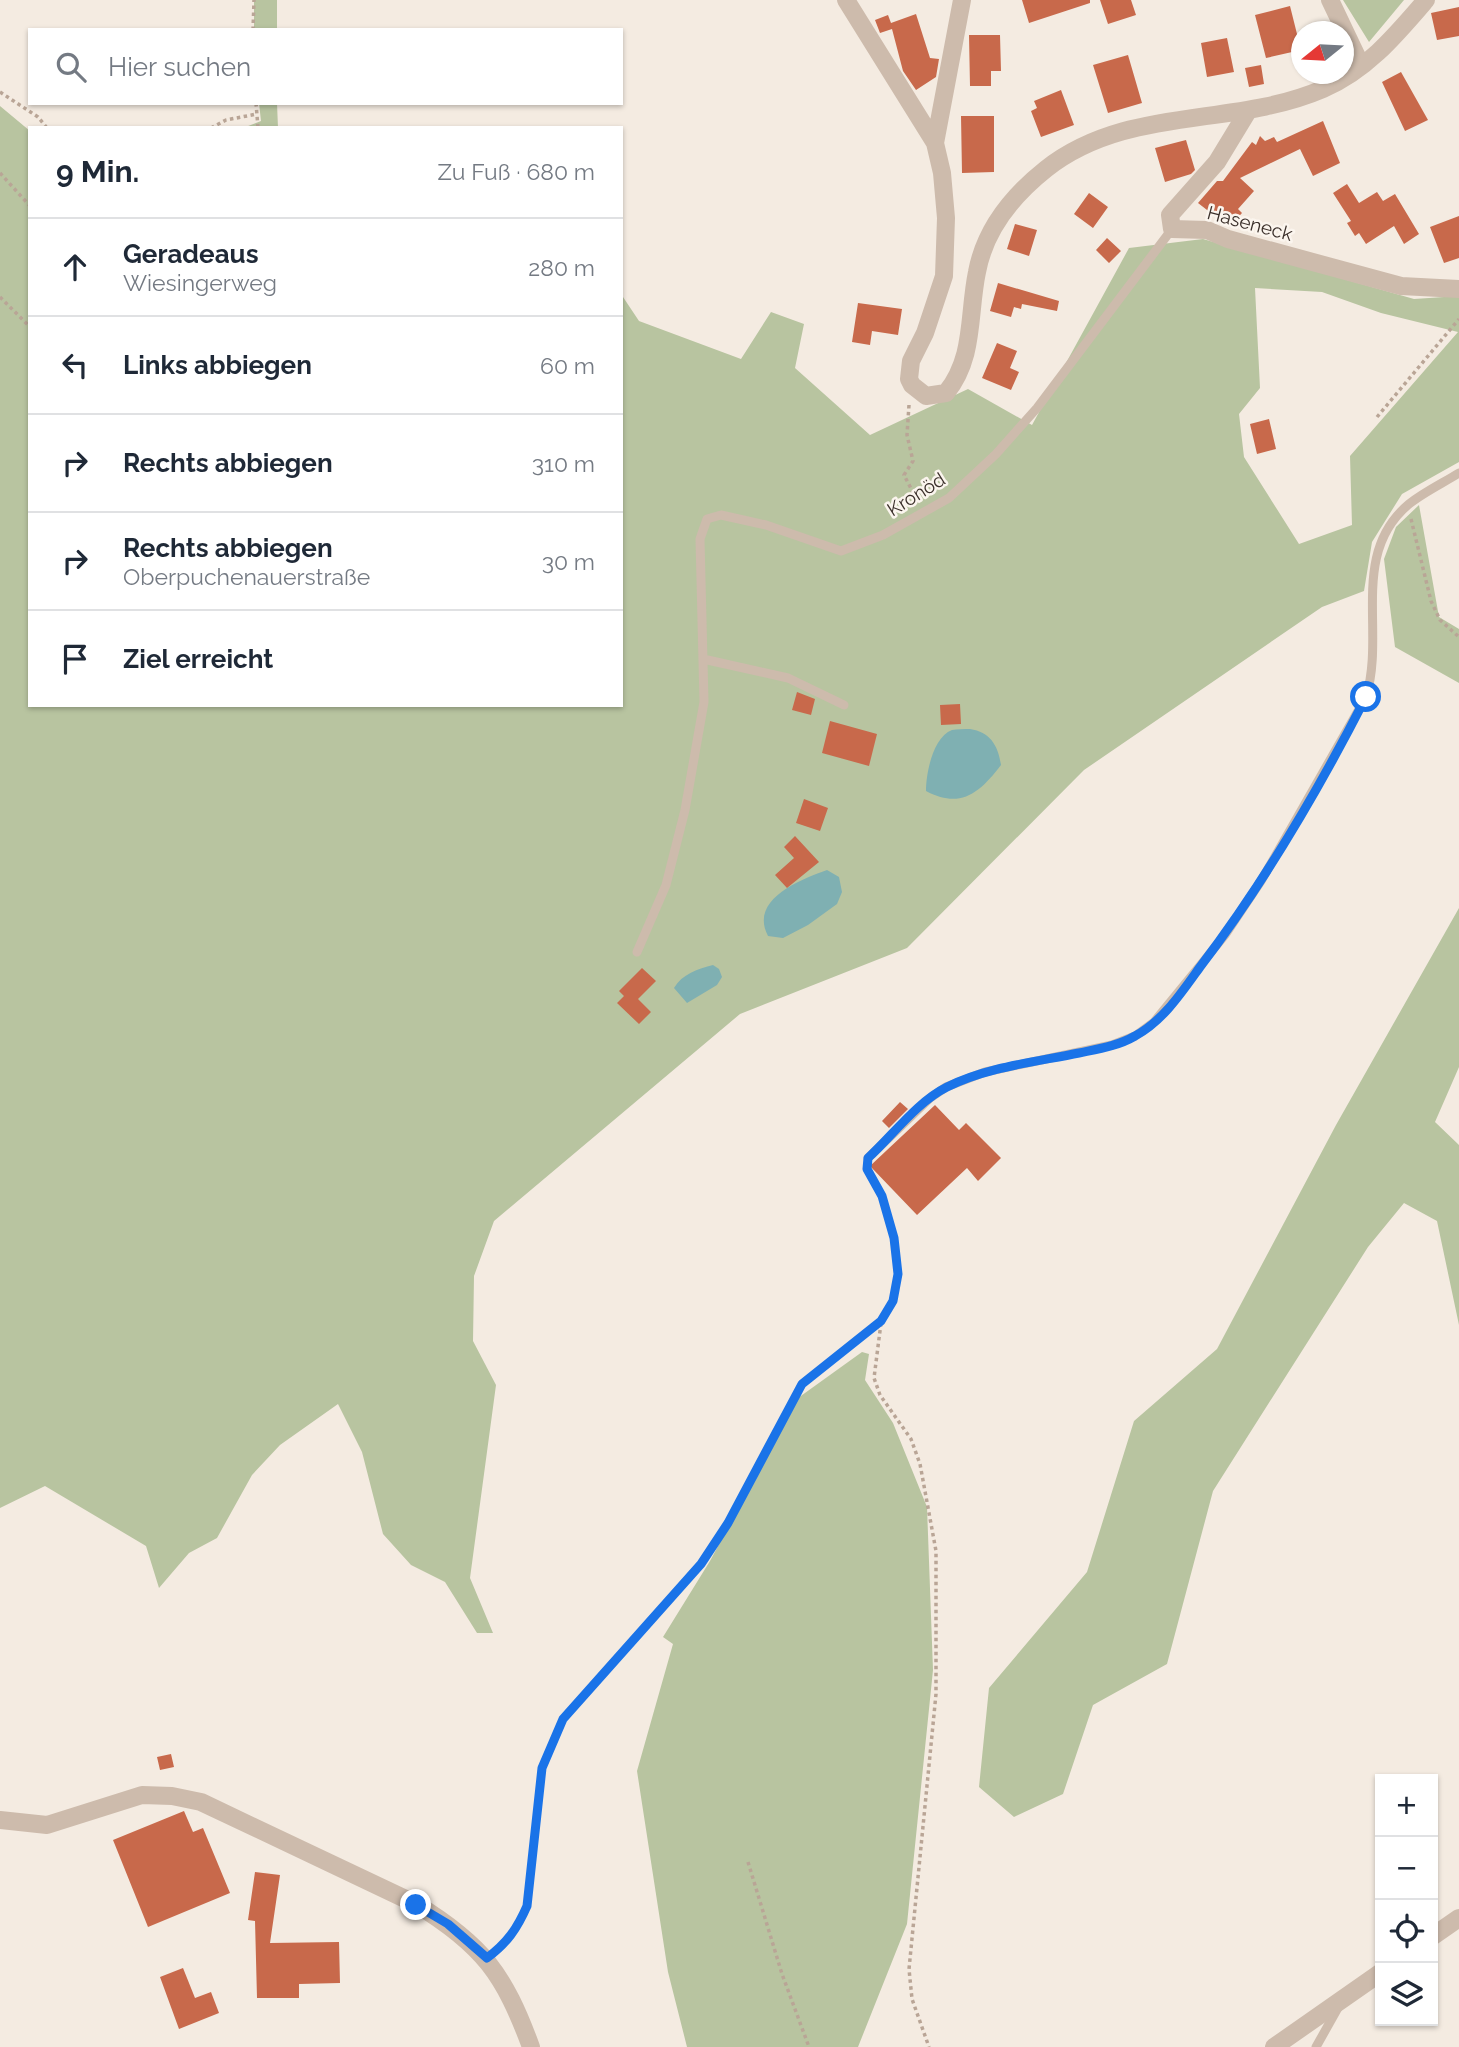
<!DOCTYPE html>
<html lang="de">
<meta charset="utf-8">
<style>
:root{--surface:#fff;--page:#f2f2f3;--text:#1f2937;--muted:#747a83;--line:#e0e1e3}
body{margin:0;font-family:Raleway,sans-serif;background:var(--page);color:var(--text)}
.controls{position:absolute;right:21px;bottom:21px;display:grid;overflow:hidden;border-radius:0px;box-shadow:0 2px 5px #0004}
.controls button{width:63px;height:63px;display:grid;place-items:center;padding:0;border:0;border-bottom:2px solid var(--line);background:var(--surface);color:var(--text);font:35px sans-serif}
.compass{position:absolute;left:1291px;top:21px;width:63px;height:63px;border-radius:50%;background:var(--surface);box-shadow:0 2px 5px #0004;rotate:252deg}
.stop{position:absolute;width:21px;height:21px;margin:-16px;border:5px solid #1a73e8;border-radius:50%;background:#fff}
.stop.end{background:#1a73e8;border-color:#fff;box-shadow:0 2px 7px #0008}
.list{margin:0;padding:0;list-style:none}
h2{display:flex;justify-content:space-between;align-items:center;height:91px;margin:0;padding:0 28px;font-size:30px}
h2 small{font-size:23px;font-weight:400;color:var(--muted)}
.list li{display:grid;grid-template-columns:46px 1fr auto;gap:21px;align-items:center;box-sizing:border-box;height:98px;padding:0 28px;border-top:2px solid var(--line)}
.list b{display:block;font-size:26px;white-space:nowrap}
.list p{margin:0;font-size:23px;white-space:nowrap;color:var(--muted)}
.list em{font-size:23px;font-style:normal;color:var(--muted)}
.icon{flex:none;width:38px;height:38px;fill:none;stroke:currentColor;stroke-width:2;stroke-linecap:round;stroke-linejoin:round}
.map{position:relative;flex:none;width:1459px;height:2047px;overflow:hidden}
.search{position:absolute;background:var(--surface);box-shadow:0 2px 5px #0004;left:28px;top:28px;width:595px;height:77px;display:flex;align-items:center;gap:18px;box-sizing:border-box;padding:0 24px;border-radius:0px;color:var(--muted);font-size:26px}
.panel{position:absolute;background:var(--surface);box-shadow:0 2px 5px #0004;left:28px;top:126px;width:595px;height:581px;border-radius:0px}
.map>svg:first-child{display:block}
.green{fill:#b8c4a0;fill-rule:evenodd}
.water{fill:#7fb0b2}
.building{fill:#c8694b}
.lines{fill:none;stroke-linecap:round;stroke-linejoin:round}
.path{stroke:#b9a596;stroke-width:3.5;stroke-dasharray:3.5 3.5;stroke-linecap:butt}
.lane{stroke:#cdbbac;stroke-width:9}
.street{stroke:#cdbbac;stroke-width:18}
.route{stroke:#1a73e8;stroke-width:9}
.labels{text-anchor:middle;stroke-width:5;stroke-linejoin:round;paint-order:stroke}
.street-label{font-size:19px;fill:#3b302b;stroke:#fbf5ee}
</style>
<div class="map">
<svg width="1459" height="2047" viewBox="0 0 1459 2047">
<rect width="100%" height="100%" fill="#f4ebe1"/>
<path class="green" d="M254,0H277V30H254Z
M1343,0H1404L1369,42Z
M259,103H277L278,128H243L261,121Z
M0,106L30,131V705H621V294L639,321L741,359L771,312L804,324L795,368L870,435L968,389L1032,425L1129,248L1203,239L1414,299L1459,296V462L1402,494L1372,542L1364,591L1322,607L1084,770L907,948L740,1014L494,1221L474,1276L473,1341L496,1385L470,1578L493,1633H477L445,1582L411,1565L383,1534L362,1452L338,1404L280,1445L252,1475L217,1538L189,1553L159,1588L146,1546L45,1486L0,1508ZM1255,288L1322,292L1381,313L1458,332L1350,456L1352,525L1299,544L1244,457L1239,414L1260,388Z
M1419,505L1439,617L1459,629V683L1395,647L1384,559L1396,527Z
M1459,908V1067L1435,1122L1459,1145V1325L1437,1221L1404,1203L1368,1247L1213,1491L1167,1664L1093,1705L1063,1794L1014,1817L979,1787L989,1688L1087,1572L1134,1421L1217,1349L1336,1125Z
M862,1352L869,1354L865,1380L893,1423L927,1507L933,1670L907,1924L858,2047H687L668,1972L637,1771L673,1644L663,1637L710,1561L798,1398Z"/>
<path class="water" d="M970,729C990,732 998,745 1001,765C979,794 960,809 926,791C926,773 933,737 952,730C957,729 964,729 970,729Z
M827,870L839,877L842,892L837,904L808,925L783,938L768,936C749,900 799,880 827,870Z
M713,965L719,969L722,977L717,985L687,1003L674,988C682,974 698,969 713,965Z"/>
<path class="building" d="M1022,0H1090V3L1029,23Z
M1100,0H1131L1136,15L1108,24Z
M1290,6L1301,50L1266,58L1255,15Z
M1459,7V36L1437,40L1431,13Z
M916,14L930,58L939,59L936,77L916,90L903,71L892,29L880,33L875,20L888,15L891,23Z
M969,35H1000L1001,71H991V86H970Z
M1227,38L1234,72L1207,77L1201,43Z
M1128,55L1142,103L1108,113L1093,65Z
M1261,65L1264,84L1249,87L1245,68Z
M1401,72L1428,120L1405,131L1382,82Z
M1061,90L1074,125L1041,137L1031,111L1037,108L1034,101Z
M961,116H994V172L962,173Z
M1323,121L1340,163L1313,176L1300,149L1240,178L1254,191L1238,209L1242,213L1229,227L1198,203L1217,181H1223L1252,142L1256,145L1260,136L1265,141L1274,137L1277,142Z
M1186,140L1195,170L1191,174L1165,182L1155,148Z
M1347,184L1359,203L1377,192L1383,201L1395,194L1419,234L1404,244L1394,226L1366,244L1359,233L1355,236L1347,223L1351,221L1333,193Z
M1089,193L1108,207L1093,228L1074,214Z
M1459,216V258L1444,263L1430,227Z
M1015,224L1037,230L1029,256L1007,249Z
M1107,238L1121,251L1109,263L1096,250Z
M998,283L1059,301L1057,311L1022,304L1021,309L1014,307L1011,317L990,311Z
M858,303L902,309L898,335L872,331L870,345L852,342Z
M997,343L1017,351L1010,368L1019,372L1011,390L982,378Z
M1269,419L1276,449L1257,454L1250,424Z
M797,692L815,699L811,715L792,710Z
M960,704L961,724L941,725L940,705Z
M830,721L877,734L869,766L822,753Z
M804,799L828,808L820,831L796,823Z
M795,836L819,862L787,888L775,875L794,858L784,847Z
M642,968L656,981L638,999L651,1012L639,1024L617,1003L624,996L619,991Z
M900,1102L908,1109L889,1128L882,1121Z
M935,1105L959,1130L966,1123L1001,1158L978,1181L967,1168L917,1215L870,1166Z
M171,1754L174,1767L160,1770L157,1757Z
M184,1811L193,1832L203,1828L230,1893L148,1927L113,1840Z
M255,1872L280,1875L270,1943L339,1942L340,1983L299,1984V1998H257L255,1921L248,1920Z
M183,1968L195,1998L211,1992L219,2013L179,2029L160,1977Z"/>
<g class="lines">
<path class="path" d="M253,30L254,0
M0,92L38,117L47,128
M256,103L258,128
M211,128L226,120L257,114
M0,173L30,206
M0,297L30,327
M909,405L907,435L913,461L904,475L918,502
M1377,417L1459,319
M1411,519L1431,601L1440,620L1459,637
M881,1323L874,1378L880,1395L911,1439L920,1464L936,1551V1694L909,1969L912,1999L929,2047
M748,1862L782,1974L809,2047
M497,1950C512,1938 520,1924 527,1906L543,1768L563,1719L701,1564L728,1523L802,1384L881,1321L893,1301L898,1274L894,1238L882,1196L867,1170"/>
<path class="lane" d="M703,659L788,678L844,705
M637,952L666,885L685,810L704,702L700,539L707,519L721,515L766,525L841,551L883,535L949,498L996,454L1037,408L1172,229
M868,1158L930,1098L946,1087L985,1072L1112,1045L1135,1036L1154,1022L1225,935L1261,881L1366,697C1386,632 1349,554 1409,504C1424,492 1443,483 1459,473
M1316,2047L1339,2006"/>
<path class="street" d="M846,0L935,143L942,173L946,218L944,276L925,333L911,361L909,379L912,385L926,396L946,393C975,357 968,315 977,272C985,229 1012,196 1046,169C1127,105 1233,128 1323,89C1366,71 1396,35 1426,0
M1330,0L1361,65
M1248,111L1217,162L1170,215L1172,229L1207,230L1228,239L1401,286L1459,289
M935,143L962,0
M0,1820L47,1825L142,1795L172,1796L201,1802L416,1904C483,1945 504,1974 531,2047
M1433,1936L1459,1918
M1274,2047L1380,1973"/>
</g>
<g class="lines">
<path class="route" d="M416,1905L448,1924L487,1958C507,1943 517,1929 527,1906L542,1768L563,1719L701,1564L728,1523L802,1384L881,1321L893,1301L898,1274L894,1238L882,1196L867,1169L868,1158C893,1135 917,1102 947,1087C987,1067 1035,1062 1079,1053C1098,1049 1118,1046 1135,1036C1163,1021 1182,992 1200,967C1264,883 1318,791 1366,697"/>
</g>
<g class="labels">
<g class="street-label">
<text transform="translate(1250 223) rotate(15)" y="7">Haseneck</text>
<text transform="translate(916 494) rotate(-32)" y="7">Kronöd</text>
</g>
</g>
</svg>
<div class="controls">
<button>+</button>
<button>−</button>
<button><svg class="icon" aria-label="locate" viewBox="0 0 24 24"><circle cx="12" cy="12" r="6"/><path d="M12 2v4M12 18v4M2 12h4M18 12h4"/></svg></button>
<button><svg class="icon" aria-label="layers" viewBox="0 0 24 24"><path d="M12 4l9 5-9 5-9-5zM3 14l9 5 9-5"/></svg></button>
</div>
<svg class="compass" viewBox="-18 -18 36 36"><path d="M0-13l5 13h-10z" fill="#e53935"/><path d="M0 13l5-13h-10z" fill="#747a83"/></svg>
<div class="stop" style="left:1366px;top:697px"></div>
<div class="stop end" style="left:416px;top:1905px"></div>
<div class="search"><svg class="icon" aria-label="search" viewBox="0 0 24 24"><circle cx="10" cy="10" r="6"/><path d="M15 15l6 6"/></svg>Hier suchen</div>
<section class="panel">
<h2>9 Min.<small>Zu Fuß · 680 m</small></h2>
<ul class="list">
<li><svg class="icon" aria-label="ahead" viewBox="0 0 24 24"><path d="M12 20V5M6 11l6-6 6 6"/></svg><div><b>Geradeaus</b><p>Wiesingerweg</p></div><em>280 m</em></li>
<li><svg class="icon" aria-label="left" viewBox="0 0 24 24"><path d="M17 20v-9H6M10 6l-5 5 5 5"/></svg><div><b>Links abbiegen</b></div><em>60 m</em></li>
<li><svg class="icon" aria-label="right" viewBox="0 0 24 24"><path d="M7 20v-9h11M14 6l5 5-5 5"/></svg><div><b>Rechts abbiegen</b></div><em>310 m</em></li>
<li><svg class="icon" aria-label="right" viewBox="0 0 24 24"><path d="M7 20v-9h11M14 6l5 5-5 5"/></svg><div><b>Rechts abbiegen</b><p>Oberpuchenauerstraße</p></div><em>30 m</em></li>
<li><svg class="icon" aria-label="arrive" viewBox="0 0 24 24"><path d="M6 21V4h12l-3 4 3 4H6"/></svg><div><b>Ziel erreicht</b></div></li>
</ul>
</section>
</div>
